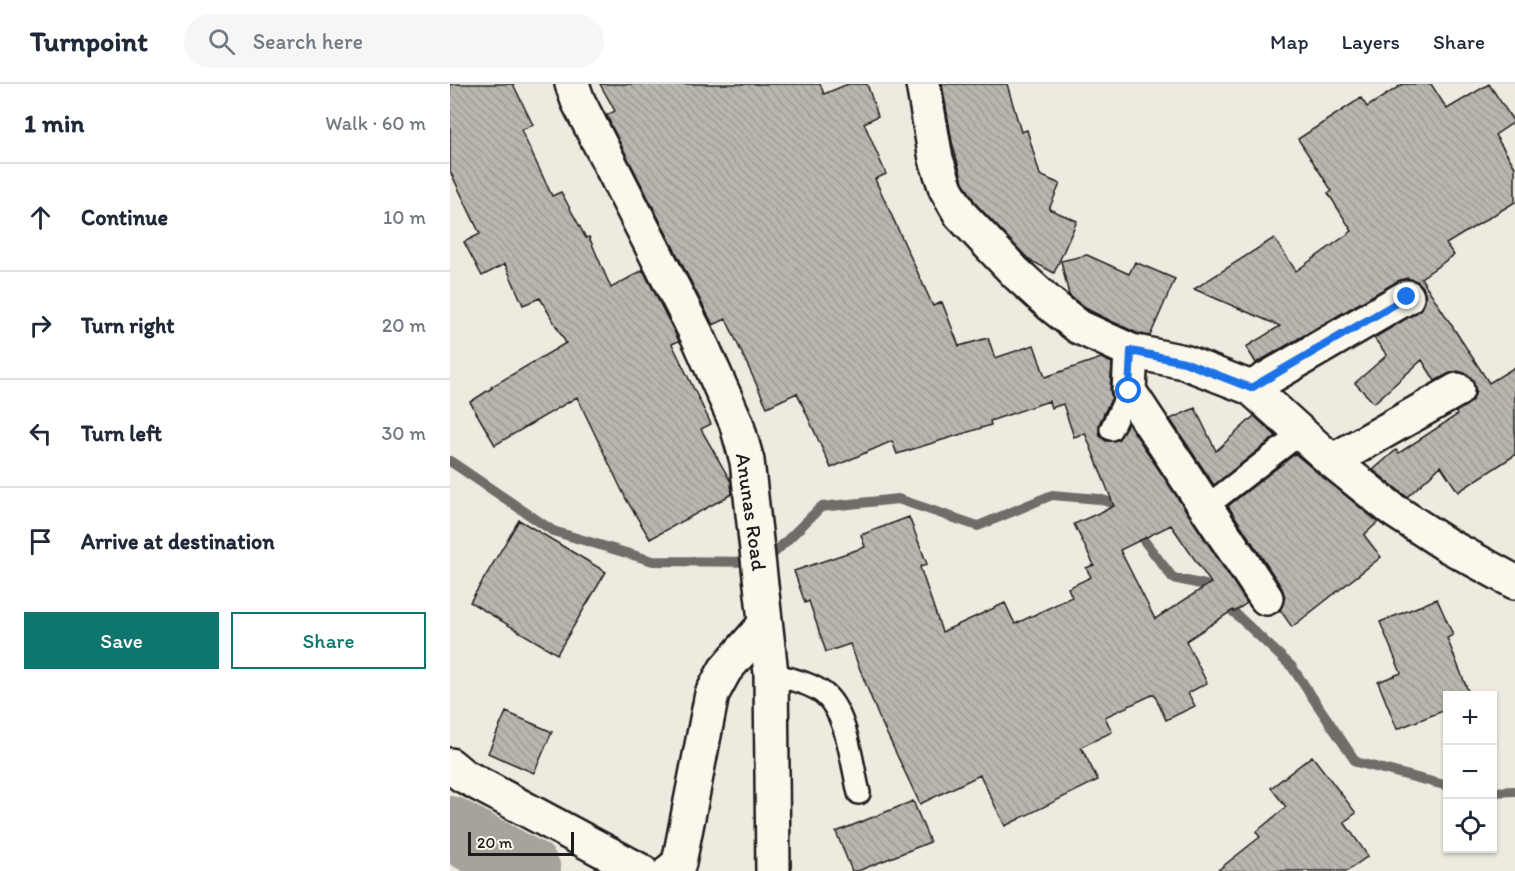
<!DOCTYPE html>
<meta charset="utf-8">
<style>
:root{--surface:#fff;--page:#f6f6f7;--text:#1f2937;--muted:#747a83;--line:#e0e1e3;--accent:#0f766e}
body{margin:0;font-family:Itim,sans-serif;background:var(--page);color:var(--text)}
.controls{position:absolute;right:18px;bottom:18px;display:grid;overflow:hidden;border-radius:0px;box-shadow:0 2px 4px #0004}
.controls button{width:54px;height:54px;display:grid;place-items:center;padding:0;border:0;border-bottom:2px solid var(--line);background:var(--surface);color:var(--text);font:30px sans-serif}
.scale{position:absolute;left:18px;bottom:15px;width:106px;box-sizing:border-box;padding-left:6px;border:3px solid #1c1c1c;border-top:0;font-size:16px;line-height:21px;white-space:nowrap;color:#1c1c1c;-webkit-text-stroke:4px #fbf7ec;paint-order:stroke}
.stop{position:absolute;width:18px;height:18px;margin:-14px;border:4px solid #1a73e8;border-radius:50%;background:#fff}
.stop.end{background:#1a73e8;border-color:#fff;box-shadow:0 2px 6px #0008}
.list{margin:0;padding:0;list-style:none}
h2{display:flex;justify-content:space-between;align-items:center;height:78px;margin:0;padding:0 24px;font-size:26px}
h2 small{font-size:20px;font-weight:400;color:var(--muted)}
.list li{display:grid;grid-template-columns:39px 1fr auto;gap:18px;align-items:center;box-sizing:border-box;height:108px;padding:0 24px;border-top:2px solid var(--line)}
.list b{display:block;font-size:22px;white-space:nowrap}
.list em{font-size:20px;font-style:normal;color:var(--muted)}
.actions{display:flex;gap:12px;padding:18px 24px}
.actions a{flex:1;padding:14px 0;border:2px solid var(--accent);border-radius:0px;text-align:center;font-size:21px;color:var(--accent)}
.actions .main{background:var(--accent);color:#fff}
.icon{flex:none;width:33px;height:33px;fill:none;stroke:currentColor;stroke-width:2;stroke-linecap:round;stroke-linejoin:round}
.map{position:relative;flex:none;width:1065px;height:787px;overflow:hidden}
header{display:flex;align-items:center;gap:36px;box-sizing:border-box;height:84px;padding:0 30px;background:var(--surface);border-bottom:2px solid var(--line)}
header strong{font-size:28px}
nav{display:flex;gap:33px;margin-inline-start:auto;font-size:21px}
.search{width:420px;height:54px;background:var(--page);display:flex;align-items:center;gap:15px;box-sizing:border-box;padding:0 21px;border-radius:33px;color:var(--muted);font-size:22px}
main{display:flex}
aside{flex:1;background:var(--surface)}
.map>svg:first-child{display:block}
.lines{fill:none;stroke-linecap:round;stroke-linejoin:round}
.stream{stroke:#6f6d69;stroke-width:10}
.river{stroke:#a6a39d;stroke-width:64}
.building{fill:url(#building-back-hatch);stroke:#1c1c1c;stroke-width:1.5;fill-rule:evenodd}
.lane-casing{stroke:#1c1c1c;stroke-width:26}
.street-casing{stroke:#1c1c1c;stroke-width:38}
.secondary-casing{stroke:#1c1c1c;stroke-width:38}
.lane{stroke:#fbf7ec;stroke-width:21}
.street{stroke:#fbf7ec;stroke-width:33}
.secondary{stroke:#fbf7ec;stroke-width:33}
.route{stroke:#1a73e8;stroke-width:8}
.labels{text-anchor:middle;stroke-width:4.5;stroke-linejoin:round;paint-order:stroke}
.street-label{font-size:21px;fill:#1c1c1c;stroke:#fbf7ec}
</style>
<header>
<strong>Turnpoint</strong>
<div class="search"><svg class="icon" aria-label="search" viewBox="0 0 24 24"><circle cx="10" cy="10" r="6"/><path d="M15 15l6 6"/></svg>Search here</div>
<nav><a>Map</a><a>Layers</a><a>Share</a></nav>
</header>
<main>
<aside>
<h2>1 min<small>Walk · 60 m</small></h2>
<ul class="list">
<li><svg class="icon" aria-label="ahead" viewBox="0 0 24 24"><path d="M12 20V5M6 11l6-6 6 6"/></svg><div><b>Continue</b></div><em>10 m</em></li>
<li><svg class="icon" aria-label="right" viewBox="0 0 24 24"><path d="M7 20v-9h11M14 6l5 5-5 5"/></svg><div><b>Turn right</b></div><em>20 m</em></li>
<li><svg class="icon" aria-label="left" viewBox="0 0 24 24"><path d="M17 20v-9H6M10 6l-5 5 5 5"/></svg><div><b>Turn left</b></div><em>30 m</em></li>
<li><svg class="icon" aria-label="arrive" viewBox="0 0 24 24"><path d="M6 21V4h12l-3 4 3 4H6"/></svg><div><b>Arrive at destination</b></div></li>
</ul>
<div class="actions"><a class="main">Save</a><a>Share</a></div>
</aside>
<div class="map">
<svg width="1065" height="787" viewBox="0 0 1065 787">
<defs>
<pattern id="building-back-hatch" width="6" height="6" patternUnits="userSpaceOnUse" patternTransform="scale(1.5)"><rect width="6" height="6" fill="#b9b6af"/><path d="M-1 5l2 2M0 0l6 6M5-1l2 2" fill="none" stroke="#9e9c96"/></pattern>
</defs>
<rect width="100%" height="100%" fill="#eeeadf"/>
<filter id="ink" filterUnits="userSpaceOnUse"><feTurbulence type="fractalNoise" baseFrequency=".0167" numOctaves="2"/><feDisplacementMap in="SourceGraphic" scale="12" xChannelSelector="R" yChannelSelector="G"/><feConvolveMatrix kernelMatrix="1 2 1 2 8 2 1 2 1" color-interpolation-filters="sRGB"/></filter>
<g filter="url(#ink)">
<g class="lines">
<path class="stream" d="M0,377L103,447L203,477L315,478L371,423L448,415L528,442L602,411L649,415L665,420L672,429
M685,445L723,494L755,501L842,583L906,678L998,702
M1042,708L1065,707"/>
<path class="river" d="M0,744L79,787"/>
</g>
<path class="building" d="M0,0H63L83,41L71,46L102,112L111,108L136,154L139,153L161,204L193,186L229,257L222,260L261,340L251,345L281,398L282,410L200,455L176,415L127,313L45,361L20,318L42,304L41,303L116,259L90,214L73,221L55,180L32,192L14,158L30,150L0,87Z
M150,0H370L374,10L398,0H417L428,32L414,39L436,90L425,95L483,222L492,218L509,262L538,254L545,274L584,261L595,293L651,274L662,279L660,306L662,313L649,340L650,352L656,357L668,356L678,339L797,519L784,528L783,526L736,557L757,599L738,609L745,622L716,636L704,610L655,633L662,648L631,663L648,696L555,742L530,691L470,720L428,631L400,560L376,568L359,517L355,519L344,487L415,463L411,451L459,433L477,480L470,483L492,548L555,519L565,540L622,513L618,504L641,493L636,484L644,481L624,440L664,422L635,349L624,353L613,320L601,324L599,317L540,337L541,341L447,370L442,357L381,384L347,309L317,323L276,235L263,241L162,43L157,31L165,27ZM721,441L761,499L705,535L670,466Z
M492,0H557L571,48L577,46L590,91L610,100L599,125L627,137L604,189L578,175L526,120L513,98L502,58Z
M953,0H981L997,25L1039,0L1064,38L1045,51L1065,83V118L996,160L1004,171L971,194L1039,299L1065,283V371L1008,408L991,382L957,413L923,386L946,366L949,369L1007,331L1006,328L1023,316L1026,307L1023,296L1017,290L1008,287L998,290L985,297L972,276L924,319L905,299L937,271L924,254L966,229L973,223L976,212L973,203L967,197L957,194L948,197L806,279L796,263L830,242L744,205L824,154L846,187L902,147L878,109L882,107L848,55L911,14L917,23Z
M637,171L679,190L685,178L725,195L700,252L687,249L659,236L635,224L619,211L611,177Z
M745,324L766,367L804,332L826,352L764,401L720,335Z
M845,370L928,438L914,451L931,473L842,543L830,526L835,513L832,504L778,422Z
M69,436L156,488L107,570L20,518Z
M987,515L1003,551L997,554L1020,612H998V625L947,645L928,598L951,589L930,538Z
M56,628L102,648L84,689L38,669Z
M862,672L906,729L894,738L918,772L897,787H767L810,753L806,748L836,723L821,704Z
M463,717L480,758L408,787H402L386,748Z"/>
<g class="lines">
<defs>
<path id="lane" d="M661,345L679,307
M770,412L851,349
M321,589C338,595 359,598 373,609C397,627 402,681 409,709"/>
<path id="street" d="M473,0L486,75L496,105L511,131L566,189L600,220L629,243L681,267L734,278L801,304L882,377L943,426L997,461L1065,498
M681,267L679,307L816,514
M801,304L957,213
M882,377L1007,306
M0,681L12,691L191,787
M220,787L229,779L262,610L275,586L315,540"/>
<path id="secondary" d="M122,0L128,17L249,255L286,338L297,377L321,589L323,787"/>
</defs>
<use href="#lane" class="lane-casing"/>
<use href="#street" class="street-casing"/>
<use href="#secondary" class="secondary-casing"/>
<use href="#lane" class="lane"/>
<use href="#street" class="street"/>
<use href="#secondary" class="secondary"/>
</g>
</g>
<g class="lines" filter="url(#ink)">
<path class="route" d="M679,307L681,267L734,278L801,304L957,213"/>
</g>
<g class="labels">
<g class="street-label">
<text transform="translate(301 428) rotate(82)" y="7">Anunas Road</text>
</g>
</g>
</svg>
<div class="controls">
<button>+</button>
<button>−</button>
<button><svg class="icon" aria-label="locate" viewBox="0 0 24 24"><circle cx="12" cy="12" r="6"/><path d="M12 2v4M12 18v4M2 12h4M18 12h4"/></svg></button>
</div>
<div class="scale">20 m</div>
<div class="stop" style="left:679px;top:307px"></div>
<div class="stop end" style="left:957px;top:213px"></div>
</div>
</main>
